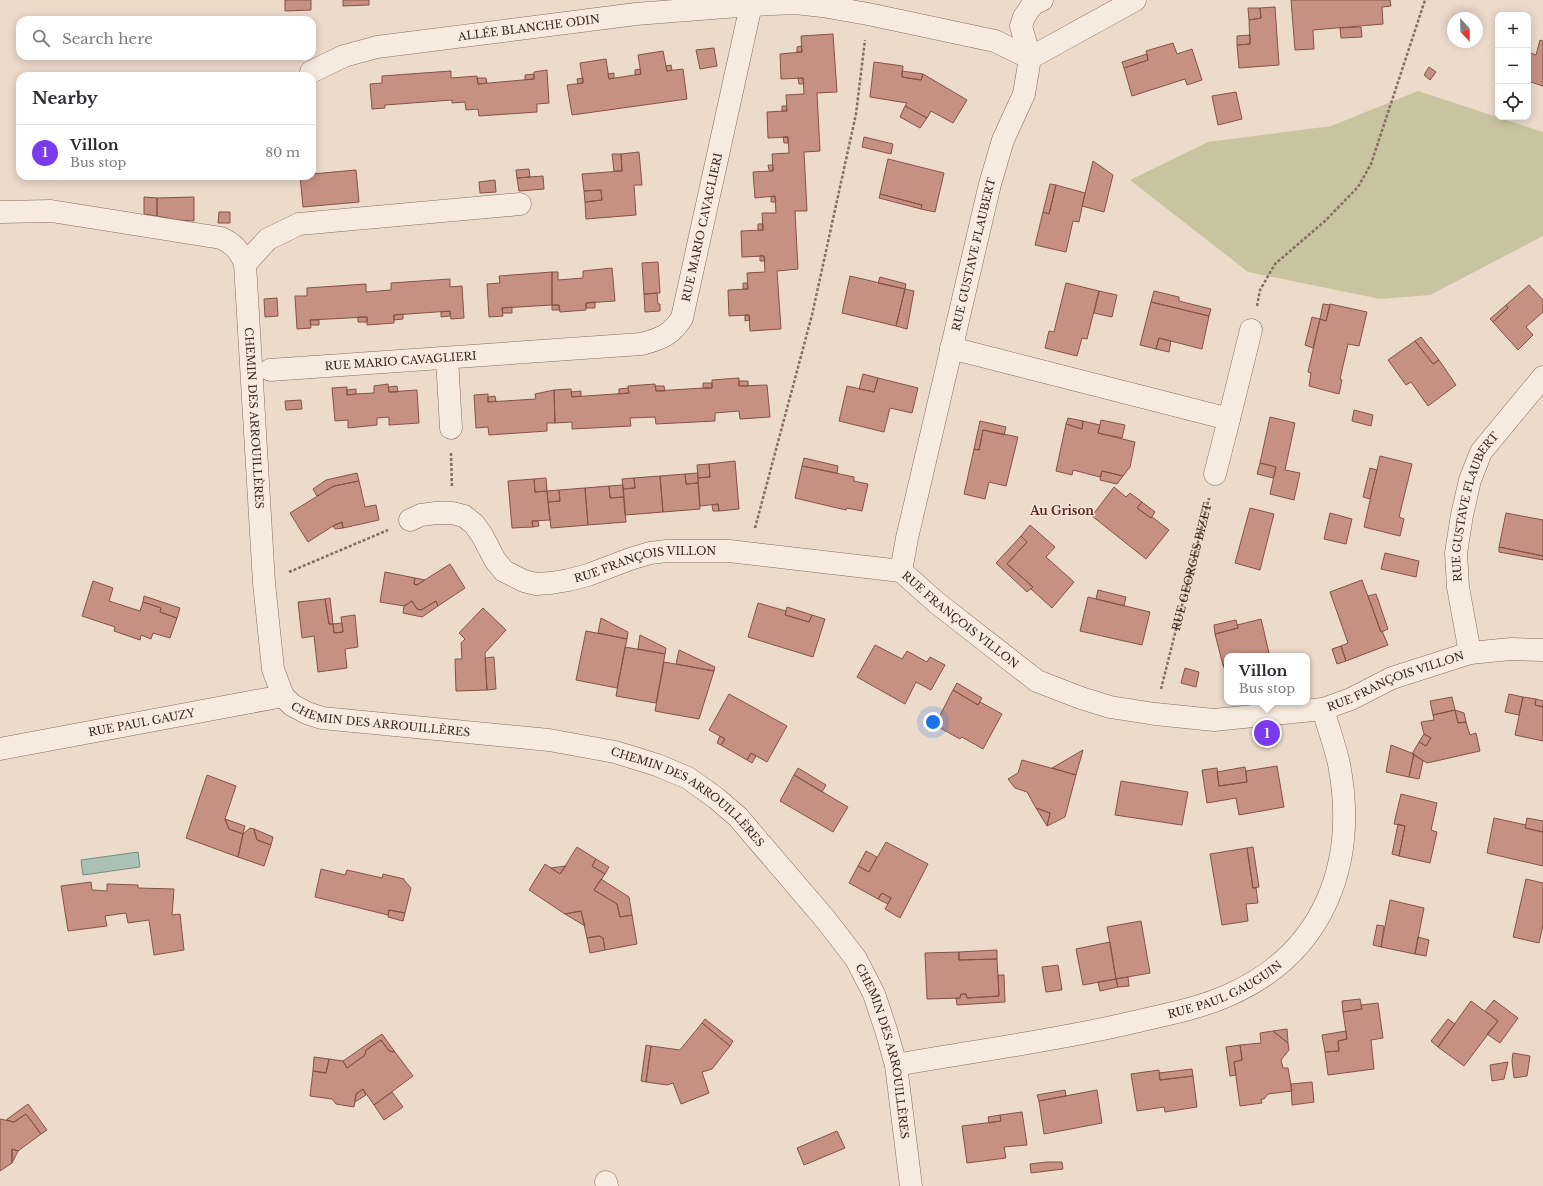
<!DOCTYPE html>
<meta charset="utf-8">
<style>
:root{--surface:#fff;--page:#f2f2f3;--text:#2b2b33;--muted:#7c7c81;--line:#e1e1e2;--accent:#7c3aed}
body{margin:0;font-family:"Libre Baskerville",serif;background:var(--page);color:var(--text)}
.controls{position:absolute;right:12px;top:12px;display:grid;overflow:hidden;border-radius:8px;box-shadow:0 2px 10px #0003}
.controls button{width:36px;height:36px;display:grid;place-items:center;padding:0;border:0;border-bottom:1px solid var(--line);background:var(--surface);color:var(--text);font:20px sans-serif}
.compass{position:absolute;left:1447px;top:12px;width:36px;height:36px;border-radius:50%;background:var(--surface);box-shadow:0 2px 10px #0003;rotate:158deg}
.you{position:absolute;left:933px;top:722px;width:14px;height:14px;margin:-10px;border:3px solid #fff;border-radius:50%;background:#1a73e8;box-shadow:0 0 0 6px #1a73e833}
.badge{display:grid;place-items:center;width:26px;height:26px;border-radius:50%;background:var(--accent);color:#fff;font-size:13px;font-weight:700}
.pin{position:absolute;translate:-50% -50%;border:2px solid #fff;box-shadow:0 1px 4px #0006}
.popup{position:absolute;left:1224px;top:653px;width:86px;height:52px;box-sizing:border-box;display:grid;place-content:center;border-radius:8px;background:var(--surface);filter:drop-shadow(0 1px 3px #0005);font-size:13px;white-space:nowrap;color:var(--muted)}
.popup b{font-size:15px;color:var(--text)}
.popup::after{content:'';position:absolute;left:50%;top:100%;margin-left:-8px;border:8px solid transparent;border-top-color:var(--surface)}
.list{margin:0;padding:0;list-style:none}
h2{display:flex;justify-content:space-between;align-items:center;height:52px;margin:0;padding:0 16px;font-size:17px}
h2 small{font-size:13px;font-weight:400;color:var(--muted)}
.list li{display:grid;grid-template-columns:26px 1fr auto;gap:12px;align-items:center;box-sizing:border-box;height:56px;padding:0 16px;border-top:1px solid var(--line)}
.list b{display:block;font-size:15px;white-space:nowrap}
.list p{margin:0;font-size:13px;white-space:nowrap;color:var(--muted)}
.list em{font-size:13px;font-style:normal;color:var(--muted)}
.icon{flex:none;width:22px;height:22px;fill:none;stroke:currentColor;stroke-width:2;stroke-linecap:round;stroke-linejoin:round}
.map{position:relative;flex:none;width:1543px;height:1186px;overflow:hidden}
.search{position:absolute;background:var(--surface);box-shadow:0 2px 10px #0003;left:16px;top:16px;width:300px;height:44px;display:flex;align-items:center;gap:10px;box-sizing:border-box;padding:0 14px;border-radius:12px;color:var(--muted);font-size:15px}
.panel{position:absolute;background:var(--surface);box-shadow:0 2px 10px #0003;left:16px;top:72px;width:300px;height:108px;border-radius:12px}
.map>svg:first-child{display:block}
.green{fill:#c9c49f}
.water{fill:#abc1b5;stroke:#728f81}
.building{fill:#c69084;stroke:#855248}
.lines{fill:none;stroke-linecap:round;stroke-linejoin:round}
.minor-casing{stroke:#876c60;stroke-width:23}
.path{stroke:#876c60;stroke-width:2.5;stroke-dasharray:3 2;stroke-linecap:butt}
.minor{stroke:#f7eade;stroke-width:22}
.labels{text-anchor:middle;stroke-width:3;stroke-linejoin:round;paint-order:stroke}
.street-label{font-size:11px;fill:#392822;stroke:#f4e6da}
.neighbourhood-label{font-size:12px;font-weight:bold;fill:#622527;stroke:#f4e6da}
</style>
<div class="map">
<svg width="1543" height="1186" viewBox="0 0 1543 1186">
<rect width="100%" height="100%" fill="#ecdacb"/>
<path class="green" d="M1418,91L1543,132V236L1430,295L1380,299L1248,272L1130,180L1208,142L1331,126Z"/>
<path class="water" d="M138,852L140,867L83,875L81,860Z"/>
<path class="building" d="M285,0H311V10L285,11Z
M343,0H369V5L343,6Z
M1291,0H1390L1391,6L1382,7L1383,24L1313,30L1314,49L1295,50Z
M1275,7L1279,65L1239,68L1237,45L1250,44L1249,20L1261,18L1260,8Z
M1248,8H1260L1261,18L1249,20Z
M1361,27L1362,37L1341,38L1340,28Z
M833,34L837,92L817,93L820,151L804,152L807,211H795L798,269L777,271L781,329L750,331L749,315L729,316L728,290L748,289L747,273L765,272L764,256L742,257L741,231L763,230L762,213H776L775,196L755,198L753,172L773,171L772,154L789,153L788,137L768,138L767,112L787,111L786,95L804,94L803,78L781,79L780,54L802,52L801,36Z
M1250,35V44L1237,45V36Z
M1540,40L1543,41V86L1528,81V52L1536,55Z
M1173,43L1177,54L1192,49L1202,80L1187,85L1185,79L1132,96L1124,68L1148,60L1146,51Z
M801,46L802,52H797V47Z
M714,48L717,66L700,69L696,50Z
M663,51L667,71L683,69L687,99L572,115L567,85L583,83L580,63L606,59L609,79L641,74L638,55Z
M1147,54L1148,60L1124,68L1122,62Z
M874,62L903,66L902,77L921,80L923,74L967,100L953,123L931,111L927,118L905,106L907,103L870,97Z
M671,65L672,70L667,71L666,66Z
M1429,67L1436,72L1430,80L1424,75Z
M640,69L641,74L635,75V70Z
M547,70L549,103L537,104V112L479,116L478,109L466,110L465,102L452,103V100L385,105V108L372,109L370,84L382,83V76L451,71V78L477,76L478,84L534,79V72Z
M902,71L923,74L921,80L902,77Z
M614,73V78L609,79L608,74Z
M534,74V79L525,80V75Z
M477,78H486L487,83L478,84Z
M583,78V83L578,84L577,79Z
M798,78H803L804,84H799Z
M1236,92L1242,119L1218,125L1212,96Z
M782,106H786L787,111H782Z
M905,106L927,118L920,128L900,117Z
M783,137H788V143H784Z
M864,137L893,144L891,154L862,147Z
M639,152L642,185H634L636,215L586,219L585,202L602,200L601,190L584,191L582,174L622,171L621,154Z
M612,154H621L622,171H614Z
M888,159L944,173L935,212L921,209L922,205L880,194Z
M1093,161L1113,175L1104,212L1082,206Z
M768,165H773V171L769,170Z
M529,169L530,177L517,178L516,170Z
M356,170L359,202L303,207L300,176H312V174Z
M543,176L544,189L519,191L517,178Z
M495,180L496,192L480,193L479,182Z
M1050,184L1056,185L1049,214L1043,212Z
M1056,185L1085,193L1079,222L1073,221L1066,252L1035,245L1043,212L1049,214Z
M601,190L602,200L585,202L584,191Z
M880,194L922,205L921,209L879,198Z
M775,196L776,202H771V197Z
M144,197L157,198V216L144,214Z
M194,197V221L177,220L157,216V198Z
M219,212H230V223H218Z
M758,224H763V230H758Z
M760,255L764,256L765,261H760Z
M658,262L660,293L644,294L642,263Z
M612,268L615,301L586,303V310L560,312L559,305H552V272H558V280L583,278V271Z
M552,272V305L502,308L503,316L489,317L487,284L500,283L499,276Z
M850,276L905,289L896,326L842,313Z
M880,277L906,284L905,289L878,283Z
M450,279V287L462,286L464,318L451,319L450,311L394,315V323L367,325V317L310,320L311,328L297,329L295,296H307V288L366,284V292L391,290V283Z
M743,283H747L748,289H743Z
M1066,283L1099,291L1087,339L1082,338L1077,356L1045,348L1049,331L1054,332Z
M1529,285L1543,300V312L1526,327L1533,335L1518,350L1493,322L1508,308L1506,305Z
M905,289L914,291L907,329L896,326Z
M1099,291L1117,295L1112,317L1094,313Z
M1154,291L1179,297V301L1211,309L1209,316L1151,302Z
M657,293L658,304H660V311L645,312L644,294Z
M277,298L278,316L265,317L264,299Z
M595,302V308H586V303Z
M1151,302L1209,316L1202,349L1159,338L1156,349L1140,345Z
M1323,304L1330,305L1326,321L1320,319Z
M1330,304L1367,312L1359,346L1348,344L1340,379L1342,380L1339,394L1309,386L1311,373L1308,372L1320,319L1326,321Z
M552,305H559V310H552Z
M1506,305L1508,308L1493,322L1490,319Z
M512,307V313H503L502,308Z
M450,311V316L441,317V312Z
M403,314V319L394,320V315Z
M745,315H749L750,320L745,321Z
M358,317H367V322H358Z
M1312,317L1320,319L1313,348L1305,345Z
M310,320H319V325H311Z
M1421,337L1439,360L1433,364L1415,341Z
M1159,338L1171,341L1169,352L1156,349Z
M1415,341L1433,364L1439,360L1456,385L1428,406L1411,382L1406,385L1388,360Z
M863,374L878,378L874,392L859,389Z
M739,378V386L767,385L770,417L740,419L739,411L715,413V421L656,424L655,417L630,418L631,426L572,429V422L555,423L554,390L571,389L572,397L629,393L628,386L655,384L656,391L703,388H712V380Z
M878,378L918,388L912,413L890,408L884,432L839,421L847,386L874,392Z
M739,381H748V386H739Z
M703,383H712V388H703Z
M388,384L389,392L417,390L419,423L389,425V417L377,418V425L348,428V420L335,421L332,388L347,387V395L356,394L374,393V386Z
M397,386L398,392H389L388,387Z
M655,386H664L665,391H656Z
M628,388L629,393L619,394V389Z
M356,389V394L347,395V390Z
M554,390L555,423H547V431L489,435L488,427L476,428L474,395L488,394V402L536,399L535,394Z
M581,391V396L572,397L571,392Z
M495,396L496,401L488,402V397Z
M301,400L302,409L286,410L285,401Z
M1354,410L1373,415L1371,426L1352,421Z
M1270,417L1295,423L1285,470L1300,473L1294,500L1270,494L1276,467L1260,463Z
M1068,418L1083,421L1082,429L1066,424Z
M1101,420L1125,425L1122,438L1098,433Z
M980,421L1006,427L1004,435L983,430L979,450L974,449Z
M1083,421L1100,425L1098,433L1135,442L1130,467L1123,476L1102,471L1100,477L1073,470L1072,475L1056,471L1066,424L1082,429Z
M983,430L1018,437L1006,486L989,482L985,499L964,494L974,449L979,450Z
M1380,456L1412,464L1399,517L1404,519L1400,536L1364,527Z
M804,458L838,466L837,473L802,466Z
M735,461L739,509L719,511L718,504L700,506L698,478L710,477L709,464Z
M1260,463L1276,467L1273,478L1257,474Z
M709,464L710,477L698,478L697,465Z
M802,466L854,477V481L868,484L862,511L847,508L846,510L795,498Z
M1370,468L1377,470L1370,499L1363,497Z
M1102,471L1123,476L1117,484L1100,480Z
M357,473L359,481L334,486L317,496L313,489L326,480Z
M698,473V483L686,484L685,474Z
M685,474L686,484L698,483L700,509L663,512L660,476Z
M660,476L663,512L625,515L623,489L635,488L634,478Z
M546,478L547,491L535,492L534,479Z
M634,478L635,488L623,489L622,479Z
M534,479L535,492L547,491L550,520L532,521L533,527L512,528L508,481Z
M359,481L365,507L376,505L379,520L343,528L342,522L333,526L308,542L290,513L334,486Z
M623,485L624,497L610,498L609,486Z
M609,486L610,498L624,497L626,522L588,525L585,488Z
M1114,487L1126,497L1130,493L1142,502L1137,508L1151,518L1152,517L1169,530L1146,559L1092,516Z
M585,488L588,525L551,528L548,502L560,501L559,490Z
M559,490L560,501L548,502L547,491Z
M1142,502L1155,512L1151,518L1137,508Z
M718,504L719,511H713L712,505Z
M1250,508L1274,514L1260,570L1235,563Z
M1330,513L1352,519L1346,544L1324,539Z
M1506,513L1543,520V556L1499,547Z
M532,521H538L539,526L533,527Z
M342,522L343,528L335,529L333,526Z
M1030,525L1055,547L1046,557L1074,582L1052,608L1031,589L1033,587L1007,564L1027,542L1021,536Z
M1021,536L1027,542L1007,564L1033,587L1027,592L996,563Z
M1499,547L1543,556V560L1499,552Z
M1385,553L1419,561L1416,577L1381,569Z
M450,564L465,588L438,606L436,601L421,610L417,609L412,601L404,606L380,602L385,572L415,578L414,584L417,585Z
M415,578L425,580L417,585L414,584Z
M1362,580L1381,632L1382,631L1388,645L1346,661L1341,646L1348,643L1330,592Z
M93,581L113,588L109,601L140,611L143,602L161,608L160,612L177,618L170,638L153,633L151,639L141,635L140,640L114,631L115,627L82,616Z
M1098,590L1126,597L1124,606L1096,599Z
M1376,594L1388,629L1381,632L1368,596Z
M144,596L180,608L177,618L160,612L161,608L143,602Z
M1088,597L1150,612L1142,645L1080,631Z
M330,598L333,624H329L325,599Z
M325,599L329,624H333L334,633L343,632L341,617L355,615L358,647L345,649L347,668L318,672L314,636L302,638L298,602Z
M412,601L417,609L421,610L436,601L438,606L422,617L403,613L404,606Z
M758,603L786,611L785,615L809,622L812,615L825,619L813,657L748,637Z
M787,607L812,615L809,622L785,615Z
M483,608L506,630L485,653L487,690L456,691L455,659H462L461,643L465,639L459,633Z
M601,618L628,632L627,639L598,633Z
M1261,619L1269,653L1258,656H1227V664L1223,665L1215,634L1238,628L1237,625Z
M1236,620L1238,628L1215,634L1214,625Z
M342,623L343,632L334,633L333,624Z
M586,631L627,639L617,688L576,680Z
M640,635L666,648L665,654L638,649Z
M875,645L902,659L907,651L927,662L930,657L945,665L931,690L916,682L905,704L857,677Z
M1341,646L1346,661L1337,664L1332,649Z
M625,647L665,654L656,703L616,696Z
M679,650L715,667L714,671L676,664Z
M494,657L496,689L487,690L485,658Z
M664,662L714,671L699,719L655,711Z
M1227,664V670H1225L1223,665Z
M1185,668L1199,672L1196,687L1181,683Z
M957,683L982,698L978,705L953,690Z
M953,690L978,705L980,702L1002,714L983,749L962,737L960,739L935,725Z
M729,694L787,726L767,762L751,753L747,760L721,745L725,739L709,730Z
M1509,694L1523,697L1519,715L1505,712Z
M1452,697L1455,710L1433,715L1430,701Z
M1523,697L1536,699L1535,705L1543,707V741L1515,735Z
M1536,699L1543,701V707L1535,705Z
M1455,710L1458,723L1466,722L1470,735L1476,733L1480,751L1427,763L1412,754L1419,742L1426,746L1431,738L1424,734L1421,722L1434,720L1433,715Z
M1455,710L1464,713L1466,722L1458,723Z
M1424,734L1431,738L1426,746L1419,742Z
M720,736L725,739L721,745L717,743Z
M1391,745L1414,754L1409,777L1386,772Z
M1083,750L1076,775L1052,768Z
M751,753L756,756L752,763L747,760Z
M1414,754L1423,761L1419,779L1409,777Z
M1022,760L1076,775L1065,817L1047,826L1050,813L1036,808L1027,792L1015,788L1008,779L1018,773Z
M1277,766L1284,807L1239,815L1236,798L1207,803L1202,770L1217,768L1219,786L1247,782L1246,771Z
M1245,767L1247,782L1219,786L1217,772Z
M798,768L826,785L822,792L794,775Z
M207,775L236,786L225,819L229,829L243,834L238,857L186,838Z
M794,775L848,807L833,832L780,801Z
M1121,781L1188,792L1182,825L1115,815Z
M1401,794L1437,803L1431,830L1437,832L1430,863L1399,856L1405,826L1394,824Z
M1036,808L1050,813L1047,826Z
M1494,818L1526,825L1525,828L1543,832V866L1487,853Z
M1527,818L1543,821V832L1525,828Z
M225,819L245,826L243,834L229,829Z
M1398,824L1405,826L1399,856L1392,854Z
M250,828L254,829L257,840L271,845L264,866L238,857L243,834Z
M254,829L273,837L271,845L257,840Z
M886,842L928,864L900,918L885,909L891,898L882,893L878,899L849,883L858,866L869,872Z
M577,847L596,859L592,866L605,874L594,890L617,904L620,917L632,915L637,944L605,950L603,938L599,936L587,938L581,911L565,914L529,890L545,864L560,874Z
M1253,847L1259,887L1253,888L1247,848Z
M1247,848L1253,888H1256L1258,903L1246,904L1248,921L1222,925L1210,854Z
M866,851L877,857L869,872L858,866Z
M596,859L609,867L605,874L592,866Z
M566,866L560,874L551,868Z
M321,869L345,875L347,870L382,878L383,874L404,879V880L411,888L405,913L389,910L388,915L315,897Z
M601,879L629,897L632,915L620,917L617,904L594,890Z
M1526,879L1543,883V925L1539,943L1513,937Z
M91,882L92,890L107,891V884L138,885V888L174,889L172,915L180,914L184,950L154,955L149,920L128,923L126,913L105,916L107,926L68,931L61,886Z
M882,893L891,898L888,904L878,899Z
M1390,900L1424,908L1415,954L1381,947Z
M389,910L405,913L403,921L388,917Z
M581,911L585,926L565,914Z
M1141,921L1150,973L1116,979L1107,927Z
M1377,925L1384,926L1381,947L1373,945Z
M599,936L603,938L605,950L590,953L587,938Z
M1418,937L1429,940L1426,956L1415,954Z
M1110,942L1116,979L1083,985L1076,949Z
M997,950V959L959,960V952Z
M959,952V960L997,959L999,996L967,998L966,994H961L960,998L927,999L925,953Z
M1058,965L1062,990L1046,992L1042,967Z
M998,975H1004L1005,1002L957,1005L956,998H960L961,994H966L967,998L999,996Z
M1128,977L1129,986L1118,987L1116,979Z
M1116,979L1118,987L1100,991L1098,982Z
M1360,999L1362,1009L1343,1012L1342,1001Z
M1494,1000L1518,1018L1500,1043L1487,1034L1498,1021L1485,1011Z
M1471,1001L1498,1021L1464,1066L1438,1047Z
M1378,1003L1383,1038L1371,1040L1374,1069L1328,1075L1325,1052L1339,1051L1338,1041L1347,1039L1343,1012L1362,1009L1361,1005Z
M705,1019L733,1041L730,1046L702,1023Z
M1448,1019L1455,1024L1438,1047L1431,1041Z
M702,1023L730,1046L712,1069L702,1072L709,1093L681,1104L673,1083L667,1085L646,1082L651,1046L680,1050Z
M1287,1029L1288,1043L1273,1031Z
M1273,1031L1288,1043L1289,1050L1281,1060L1283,1068H1288L1292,1091L1268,1094L1264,1099H1261L1262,1103L1240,1106L1234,1062L1242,1060L1240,1045L1261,1043L1260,1033Z
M1346,1031L1347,1039L1338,1041L1339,1051L1325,1052L1322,1035Z
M382,1034L395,1052L389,1051L381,1040L366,1050L365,1055L347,1068L343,1061Z
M381,1040L389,1051L395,1052L413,1076L374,1105L363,1089L356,1094L354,1107L336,1104L332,1099L310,1096L313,1071L326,1073L329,1059L343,1061L347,1068L365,1055L366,1050Z
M646,1045L651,1046L646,1082L641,1081Z
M1240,1045L1242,1060L1234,1062L1236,1075L1230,1076L1226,1047Z
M1513,1053L1530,1056L1527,1076L1514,1078L1512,1061Z
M314,1057L329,1059L326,1073L313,1071Z
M1508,1062L1504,1079L1492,1081L1490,1065Z
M1192,1069L1193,1076L1160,1080L1159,1073Z
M1159,1070L1160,1080L1193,1076L1197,1107L1165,1112L1164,1107L1137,1111L1131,1074Z
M1312,1082L1314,1102L1292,1105L1291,1084Z
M363,1089L366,1095L355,1102L356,1094Z
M1065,1090L1066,1096L1039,1101L1037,1095Z
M1097,1090L1102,1123L1044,1134L1039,1101Z
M392,1092L403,1107L384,1120L374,1105Z
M28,1104L47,1130L41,1134L26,1114L14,1122L6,1120Z
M1022,1112L1027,1145L1004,1147L1006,1158L967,1163L962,1126L1001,1121L1000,1115Z
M26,1114L41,1134L18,1151L12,1149V1163L0,1171V1119L14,1122Z
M1000,1115L1001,1121L989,1123L988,1117Z
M837,1131L845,1148L804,1165L797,1148Z
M12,1149L18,1151L12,1163Z
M1047,1162H1062L1063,1169L1031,1173L1030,1164Z"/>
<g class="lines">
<defs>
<g id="minor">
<path d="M1030,58L1135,0"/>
<path id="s2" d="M311,72L344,56L377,47L636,14L751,5"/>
<path id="s3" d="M0,212L51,211L221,238C234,244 240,251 245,264L264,583L273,669L283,696L292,705L307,713L322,718L549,740L615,752L657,765L688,778L716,798L738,817L826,920L856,959L874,994L886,1030L896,1065L911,1186"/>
<path d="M245,264L268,239L299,224L520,204"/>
<path d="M951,348L1229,419L1215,474"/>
<path d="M447,358L451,428"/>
<path id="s4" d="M270,370L641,344C661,339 671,335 682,318L751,5L795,3L822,6L868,14L995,41L1030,58"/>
<path d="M1229,419L1251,330"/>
<path id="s5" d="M410,520L421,515L436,513H452L464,516L474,524L482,535L495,560L504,571L524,581L536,584L551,583L569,580L588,575L630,559L650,553L667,551H729L901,571L937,603L1037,681L1081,698L1110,707L1155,714L1214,720L1323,709L1351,699L1392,678L1470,653L1511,649L1543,650"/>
<path id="s6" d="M901,571L907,538L990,184L1003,140L1024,94L1030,58L1021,26L1024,17L1033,4L1042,0"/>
<path id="s7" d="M1470,653L1458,587L1456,553L1462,515L1470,480L1481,452L1543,377"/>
<path id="s8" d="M0,749L283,696"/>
<path id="s9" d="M896,1065C974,1051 1053,1041 1130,1023C1163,1015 1198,1009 1229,995C1324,953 1358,864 1339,764C1335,746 1328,727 1323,709"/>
<path d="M606,1182L607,1186"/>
</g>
</defs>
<use href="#minor" class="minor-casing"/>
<g class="path">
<path d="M1257,306L1260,290L1275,264L1325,221L1358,187L1371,164L1425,0"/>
<path d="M451,453L452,488"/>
<path d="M755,528L812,315L856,114L865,40"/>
<path d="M289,572L388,530"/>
<path id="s1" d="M1161,689L1209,498"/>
</g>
<use href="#minor" class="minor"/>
</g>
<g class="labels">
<g class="street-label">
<text dy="4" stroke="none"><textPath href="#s2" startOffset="224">ALLÉE BLANCHE ODIN</textPath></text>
<text dy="4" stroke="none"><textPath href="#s4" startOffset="515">RUE MARIO CAVAGLIERI</textPath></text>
<text dy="4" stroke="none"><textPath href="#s6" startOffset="325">RUE GUSTAVE FLAUBERT</textPath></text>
<text dy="4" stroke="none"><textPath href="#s4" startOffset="131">RUE MARIO CAVAGLIERI</textPath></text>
<text dy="4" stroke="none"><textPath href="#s3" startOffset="414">CHEMIN DES ARROUILLÈRES</textPath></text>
<text dy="4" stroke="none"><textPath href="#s7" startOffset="151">RUE GUSTAVE FLAUBERT</textPath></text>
<text dy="4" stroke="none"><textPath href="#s5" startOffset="271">RUE FRANÇOIS VILLON</textPath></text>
<text dy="4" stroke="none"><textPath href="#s1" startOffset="126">RUE GEORGES BIZET</textPath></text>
<text dy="4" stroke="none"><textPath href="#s5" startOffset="607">RUE FRANÇOIS VILLON</textPath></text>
<text dy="4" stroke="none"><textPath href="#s5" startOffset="1075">RUE FRANÇOIS VILLON</textPath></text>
<text dy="4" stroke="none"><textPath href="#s3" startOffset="798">CHEMIN DES ARROUILLÈRES</textPath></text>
<text dy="4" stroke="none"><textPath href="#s8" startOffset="144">RUE PAUL GAUZY</textPath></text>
<text dy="4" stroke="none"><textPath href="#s3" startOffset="1122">CHEMIN DES ARROUILLÈRES</textPath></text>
<text dy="4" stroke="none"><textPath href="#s9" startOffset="339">RUE PAUL GAUGUIN</textPath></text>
<text dy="4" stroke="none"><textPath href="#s3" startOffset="1458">CHEMIN DES ARROUILLÈRES</textPath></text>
</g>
<g class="neighbourhood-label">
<text x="1062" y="515">Au Grison</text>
</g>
</g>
</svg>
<div class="controls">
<button>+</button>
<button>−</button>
<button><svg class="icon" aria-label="locate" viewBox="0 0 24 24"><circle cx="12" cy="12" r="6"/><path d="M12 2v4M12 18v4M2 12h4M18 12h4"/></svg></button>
</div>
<svg class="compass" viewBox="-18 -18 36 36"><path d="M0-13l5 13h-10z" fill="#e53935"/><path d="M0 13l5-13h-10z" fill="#7c7c81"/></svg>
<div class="you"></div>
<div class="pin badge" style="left:1267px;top:733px">1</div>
<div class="popup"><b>Villon</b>Bus stop</div>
<div class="search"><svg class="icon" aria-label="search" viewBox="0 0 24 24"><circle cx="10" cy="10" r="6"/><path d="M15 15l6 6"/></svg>Search here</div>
<section class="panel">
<h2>Nearby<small></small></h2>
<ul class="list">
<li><span class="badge">1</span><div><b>Villon</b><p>Bus stop</p></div><em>80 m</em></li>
</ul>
</section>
</div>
